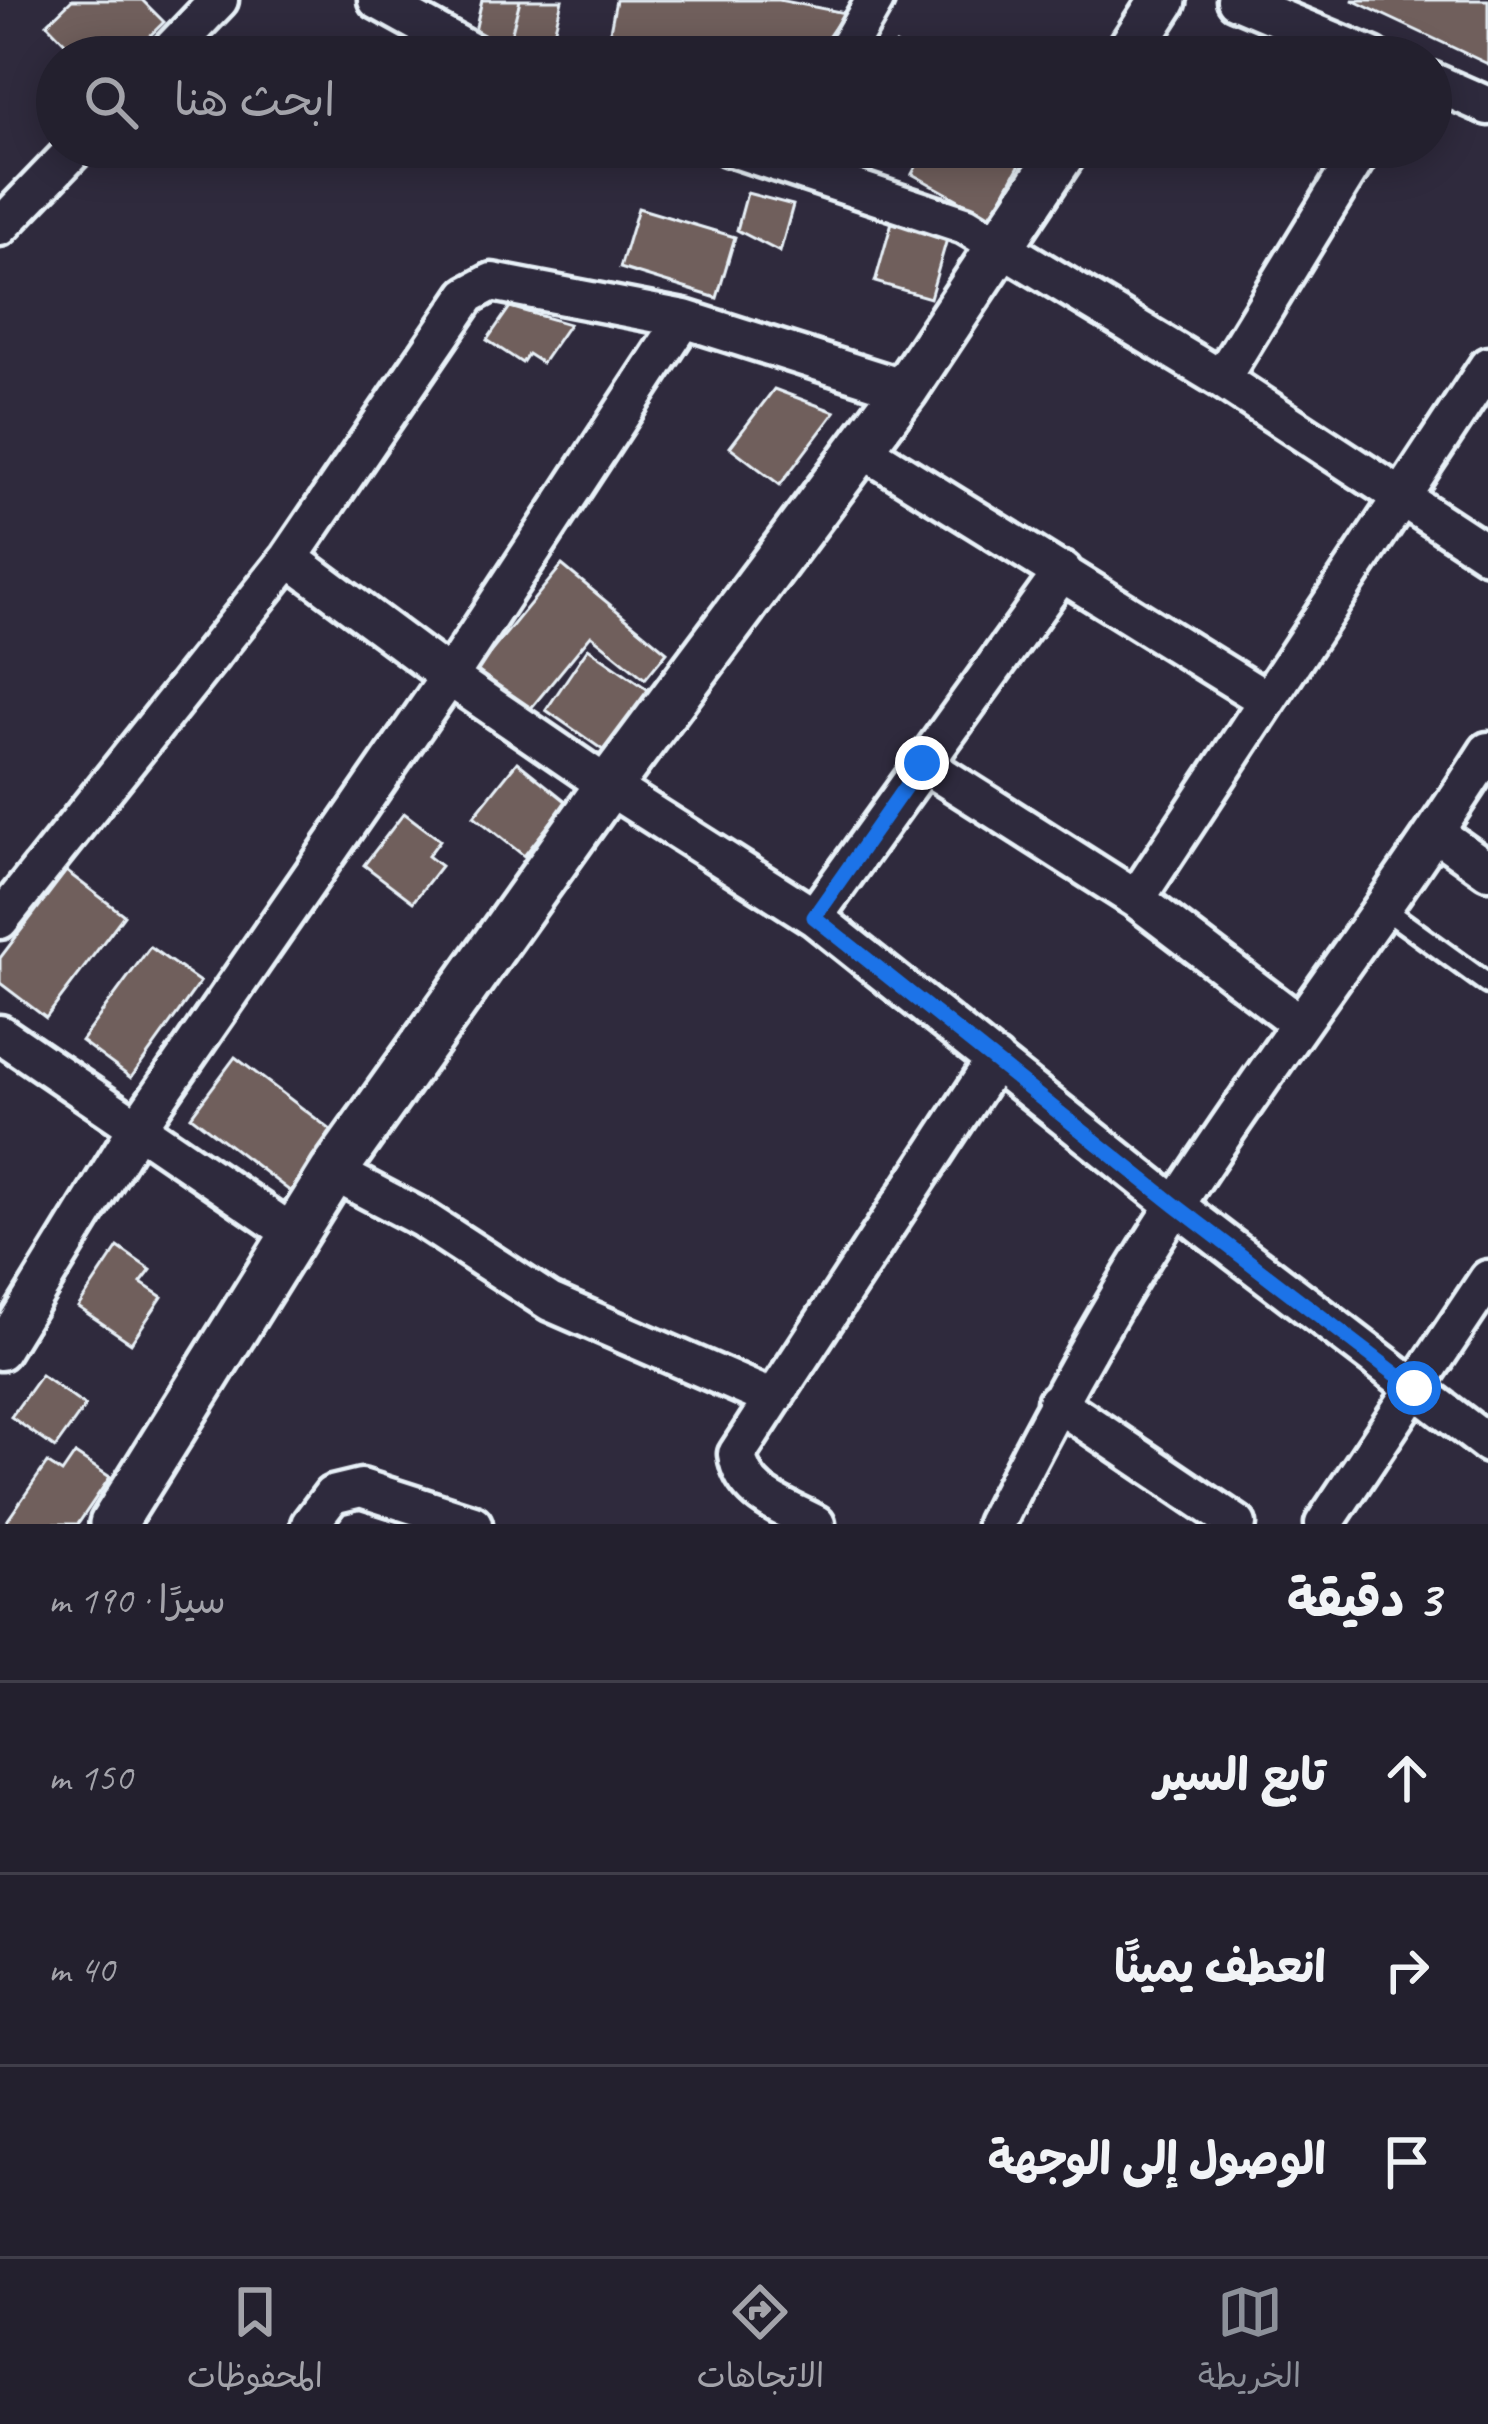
<!DOCTYPE html>
<html lang="ar">
<meta charset="utf-8">
<style>
:root{--surface:#23202e;--page:#2f2d3a;--text:#f1f3f6;--muted:#a3a3aa;--line:#403e4a;--accent:#8c9099}
body{margin:0;font-family:Caveat,"Playpen Sans Arabic",sans-serif;background:var(--page);color:var(--text);direction:rtl}
.stop{position:absolute;width:36px;height:36px;margin:-27px;border:9px solid #1a73e8;border-radius:50%;background:#fff}
.stop.end{background:#1a73e8;border-color:#fff;box-shadow:0 3px 12px #0008}
.list{margin:0;padding:0;list-style:none}
h2{display:flex;justify-content:space-between;align-items:center;height:156px;margin:0;padding:0 48px;font-size:51px}
h2 small{font-size:39px;font-weight:400;color:var(--muted)}
.list li{display:grid;grid-template-columns:78px 1fr auto;gap:36px;align-items:center;box-sizing:border-box;height:192px;padding:0 48px;border-top:3px solid var(--line)}
.list b{display:block;font-size:45px;white-space:nowrap}
.list em{font-size:39px;font-style:normal;color:var(--muted)}
.icon{flex:none;width:66px;height:66px;fill:none;stroke:currentColor;stroke-width:2;stroke-linecap:round;stroke-linejoin:round}
.map{position:relative;flex:none;width:1488px;height:1524px;overflow:hidden;direction:ltr}
.search{position:absolute;background:var(--surface);box-shadow:0 6px 30px #0003;left:36px;right:36px;top:36px;height:132px;display:flex;align-items:center;gap:30px;box-sizing:border-box;padding:0 42px;border-radius:66px;color:var(--muted);font-size:45px}
.sheet{height:732px;background:var(--surface)}
nav{display:flex;justify-content:space-around;align-items:center;box-sizing:border-box;height:168px;border-top:3px solid var(--line);background:var(--surface);font-size:33px;color:var(--muted)}
nav a{display:grid;justify-items:center;gap:6px}
nav .on{color:var(--accent)}
.map>svg:first-child{display:block}
.building{fill:#6f5e5c;stroke:#e8f1f8;stroke-width:3}
.lines{fill:none;stroke-linecap:round;stroke-linejoin:round}
.service-casing{stroke:#e8f1f8;stroke-width:27}
.minor-casing{stroke:#e8f1f8;stroke-width:45}
.tertiary-casing{stroke:#e8f1f8;stroke-width:54}
.service{stroke:#2f2a3d;stroke-width:18}
.minor{stroke:#2f2a3d;stroke-width:36}
.tertiary{stroke:#2f2a3d;stroke-width:45}
.route{stroke:#1a73e8;stroke-width:15}
</style>
<div class="map">
<svg width="1488" height="1524" viewBox="0 0 1488 1524">
<rect width="100%" height="100%" fill="#2f2a3d"/>
<filter id="ink" filterUnits="userSpaceOnUse"><feTurbulence type="fractalNoise" baseFrequency=".00833" numOctaves="2"/><feDisplacementMap in="SourceGraphic" scale="24" xChannelSelector="R" yChannelSelector="G"/><feConvolveMatrix kernelMatrix="1 2 1 2 8 2 1 2 1" color-interpolation-filters="sRGB"/></filter>
<g filter="url(#ink)">
<path class="building" d="M72,0H142L164,22L128,57H79L47,24Z
M482,0H520L508,47L474,36Z
M520,0H562L548,57L508,47Z
M616,0H779L845,13L814,57H671L617,46L615,57H605Z
M1352,0H1488V64Z
M896,44L914,57H887Z
M927,147H989L1020,164L991,218L912,174Z
M747,193L793,205L780,252L737,230Z
M638,208L735,237L717,298L620,268Z
M892,222L947,239L930,298L875,282Z
M510,307L569,324L542,363L528,354L522,363L487,340Z
M774,389L835,412L780,485L730,447Z
M562,565L667,652L645,679L591,635L527,713L476,670Z
M588,648L650,691L607,753L546,710Z
M517,762L567,802L524,856L474,816Z
M404,813L440,840L428,856L441,866L413,902L364,865Z
M66,871L124,915L46,1018L0,983V958Z
M150,947L200,982L131,1078L81,1041Z
M235,1057L335,1133L291,1192L191,1116Z
M118,1247L151,1270L141,1283L162,1297L131,1343L78,1307Z
M41,1375L85,1406L55,1448L11,1417Z
M75,1454L110,1477L78,1524H5L47,1463L62,1473Z"/>
<g class="lines">
<defs>
<path id="service" d="M1383,908L1488,984"/>
<path id="minor" d="M377,0L480,57
M1236,0L1373,57
M164,57L219,0
M842,57L875,0
M1431,81L1488,106
M729,147L965,225L1221,379L1488,554
M0,227L77,147
M1221,379L1363,147
M862,449L1265,699
M289,558L449,677L608,786L814,917L1175,1205L1488,1444
M922,763L1136,899L1300,1024
M1436,833L1488,870
M1136,899L1488,366
M814,917L1063,571
M0,920L289,558L468,295L492,282L684,319L905,389
M0,1034L292,1233
M333,1172L421,1218L550,1302L773,1399
M0,1351L137,1128L449,677L684,319
M1056,1402L1237,1524
M310,1524L332,1495L361,1488L473,1524
M816,1524C782,1506 743,1495 737,1454L995,1060
M995,1524C1050,1414 1109,1307 1176,1205C1276,1051 1389,906 1488,751
M1324,1524L1488,1279"/>
<path id="tertiary" d="M1126,57L1163,0
M113,1524L333,1172L608,786L905,389L1066,147"/>
</defs>
<use href="#service" class="service-casing"/>
<use href="#minor" class="minor-casing"/>
<use href="#tertiary" class="tertiary-casing"/>
<use href="#service" class="service"/>
<use href="#minor" class="minor"/>
<use href="#tertiary" class="tertiary"/>
</g>
</g>
<g class="lines" filter="url(#ink)">
<path class="route" d="M922,763L814,917L1175,1205L1414,1388"/>
</g>
</svg>
<div class="stop" style="left:1414px;top:1388px"></div>
<div class="stop end" style="left:922px;top:763px"></div>
<div class="search"><svg class="icon" aria-label="search" viewBox="0 0 24 24"><circle cx="10" cy="10" r="6"/><path d="M15 15l6 6"/></svg>ابحث هنا</div>
</div>
<section class="sheet">
<h2>3 دقيقة<small>سيرًا · 190 m</small></h2>
<ul class="list">
<li><svg class="icon" aria-label="ahead" viewBox="0 0 24 24"><path d="M12 20V5M6 11l6-6 6 6"/></svg><div><b>تابع السير</b></div><em>150 m</em></li>
<li><svg class="icon" aria-label="right" viewBox="0 0 24 24"><path d="M7 20v-9h11M14 6l5 5-5 5"/></svg><div><b>انعطف يمينًا</b></div><em>40 m</em></li>
<li><svg class="icon" aria-label="arrive" viewBox="0 0 24 24"><path d="M6 21V4h12l-3 4 3 4H6"/></svg><div><b>الوصول إلى الوجهة</b></div></li>
</ul>
</section>
<nav>
<a class="on"><svg class="icon" aria-label="map" viewBox="0 0 24 24"><path d="M3 6l6-2 6 2 6-2v14l-6 2-6-2-6 2zM9 4v14M15 6v14"/></svg>الخريطة</a>
<a><svg class="icon" aria-label="directions" viewBox="0 0 24 24"><path d="M12 3l9 9-9 9-9-9zM9 14v-3h6M13 9l2 2-2 2"/></svg>الاتجاهات</a>
<a><svg class="icon" aria-label="saved" viewBox="0 0 24 24"><path d="M7 4h10v16l-5-4-5 4z"/></svg>المحفوظات</a>
</nav>
